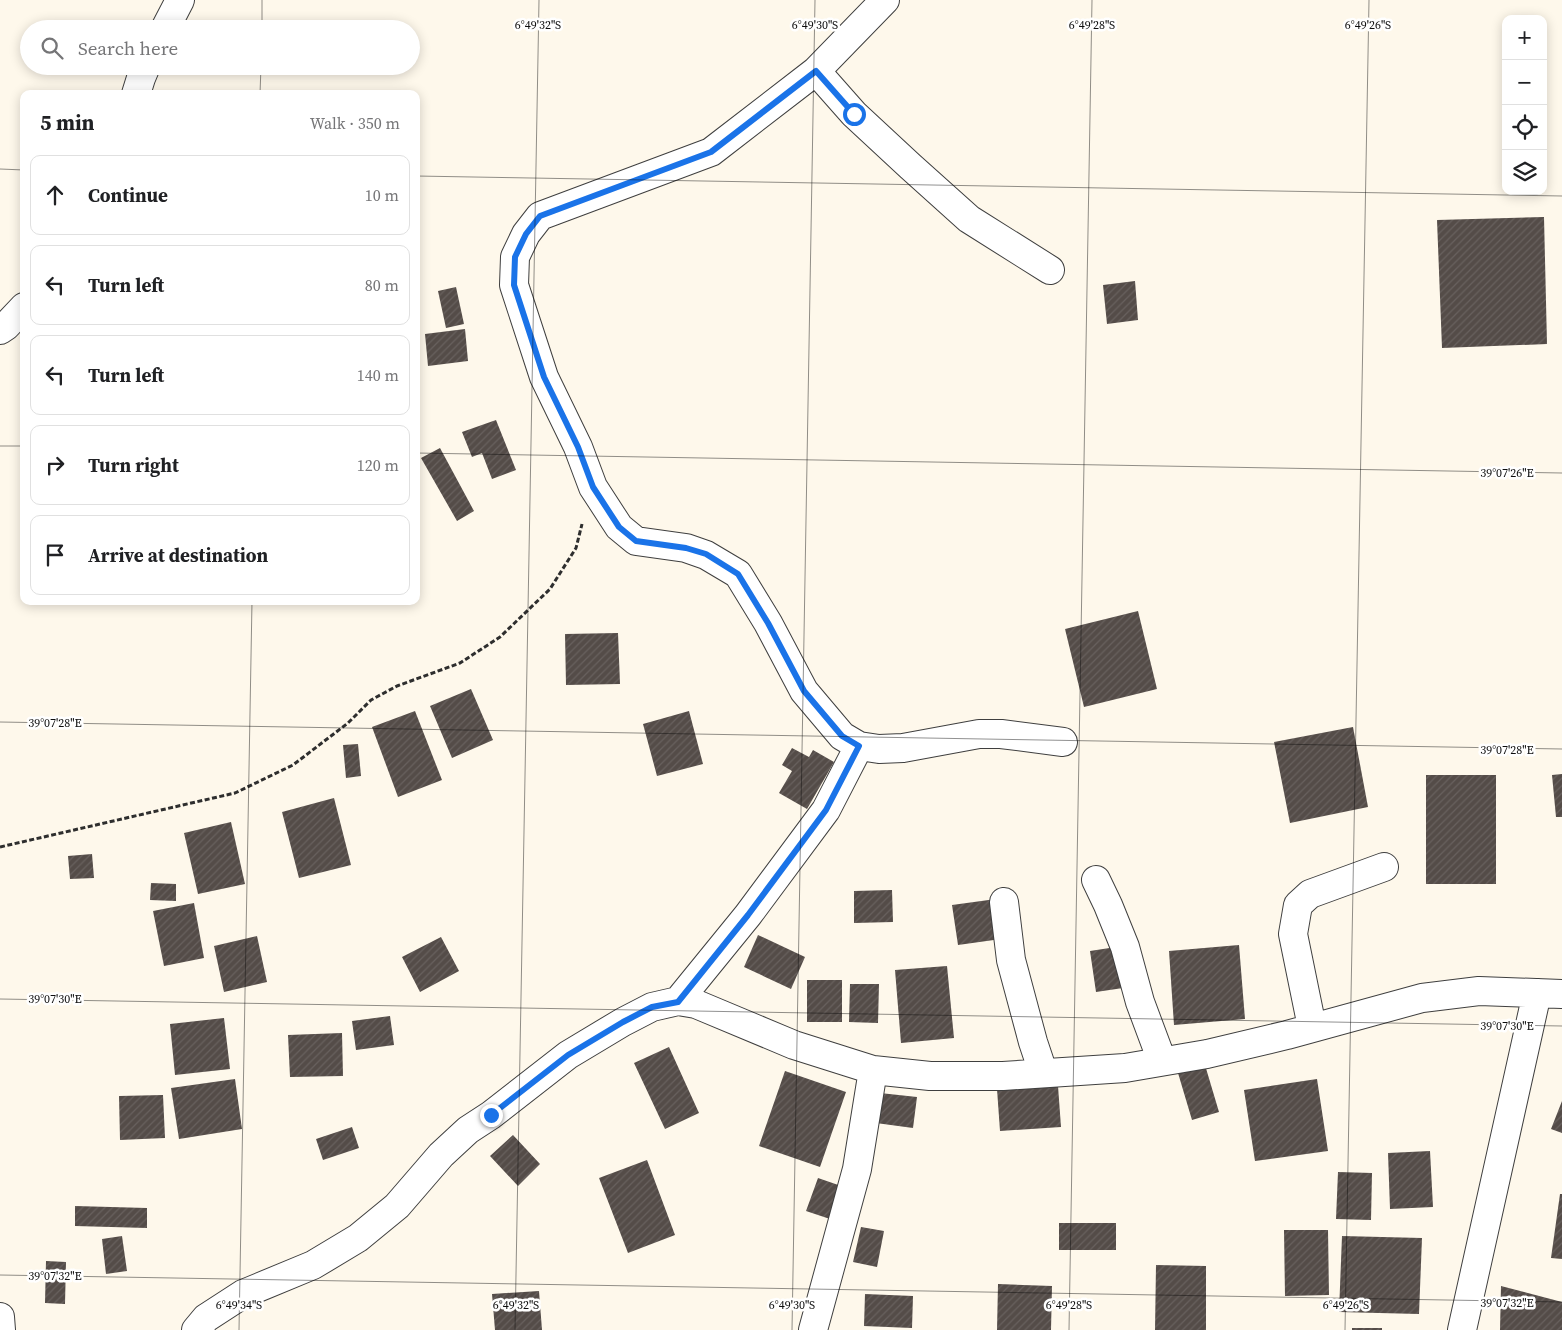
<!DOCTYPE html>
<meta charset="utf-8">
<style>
:root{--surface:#fff;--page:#f2f2f2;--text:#202124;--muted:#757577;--line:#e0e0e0}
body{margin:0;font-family:"Source Serif 4",serif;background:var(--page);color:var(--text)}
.controls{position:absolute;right:15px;top:15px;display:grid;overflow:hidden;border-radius:10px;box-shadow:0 2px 12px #0003}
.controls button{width:45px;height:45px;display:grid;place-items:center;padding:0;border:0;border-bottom:1px solid var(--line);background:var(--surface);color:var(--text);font:25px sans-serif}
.stop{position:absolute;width:15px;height:15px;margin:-11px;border:4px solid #1a73e8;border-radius:50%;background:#fff}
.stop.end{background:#1a73e8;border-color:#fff;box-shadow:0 1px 5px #0008}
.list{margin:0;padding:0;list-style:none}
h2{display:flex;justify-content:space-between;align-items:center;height:65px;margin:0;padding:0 20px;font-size:21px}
h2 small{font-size:16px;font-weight:400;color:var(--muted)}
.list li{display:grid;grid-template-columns:32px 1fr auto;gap:15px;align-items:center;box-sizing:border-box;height:80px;margin:0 10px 10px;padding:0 10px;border:1px solid var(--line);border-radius:10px}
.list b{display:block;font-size:19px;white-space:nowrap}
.list em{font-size:16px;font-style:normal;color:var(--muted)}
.icon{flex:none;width:28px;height:28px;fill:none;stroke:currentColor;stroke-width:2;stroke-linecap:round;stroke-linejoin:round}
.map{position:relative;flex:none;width:1562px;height:1330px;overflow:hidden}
.search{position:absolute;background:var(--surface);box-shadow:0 2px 12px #0003;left:20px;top:20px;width:400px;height:55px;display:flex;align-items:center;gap:12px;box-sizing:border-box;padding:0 18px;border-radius:28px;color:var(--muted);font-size:19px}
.panel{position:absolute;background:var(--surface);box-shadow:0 2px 12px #0003;left:20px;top:90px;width:400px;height:515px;border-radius:10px}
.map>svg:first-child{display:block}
.building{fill:url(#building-hatch)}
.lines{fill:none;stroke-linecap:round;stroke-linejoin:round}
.minor-casing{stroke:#3f3f3f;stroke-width:30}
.path{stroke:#2e2e2e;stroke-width:3;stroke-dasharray:5 2.5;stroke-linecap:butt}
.minor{stroke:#fff;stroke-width:28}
.route{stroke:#1a73e8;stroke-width:6}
.ticks{fill:none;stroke:#0c0c0c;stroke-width:1;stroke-opacity:0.45}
.ticks-label{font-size:12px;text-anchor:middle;fill:#0c0c0c;stroke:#fff;stroke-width:5;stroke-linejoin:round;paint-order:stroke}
</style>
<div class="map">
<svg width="1562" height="1330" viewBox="0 0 1562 1330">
<defs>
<pattern id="building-hatch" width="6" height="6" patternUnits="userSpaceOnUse" patternTransform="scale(1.25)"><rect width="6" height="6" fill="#544c48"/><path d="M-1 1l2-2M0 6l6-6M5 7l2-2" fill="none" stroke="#68615e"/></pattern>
</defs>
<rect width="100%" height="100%" fill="#fef8eb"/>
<path class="building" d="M1544,217L1547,344L1442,348L1437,220Z
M1135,281L1138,320L1107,324L1103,285Z
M456,287L464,324L446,328L438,291Z
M465,329L468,361L428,366L425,334Z
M496,420L516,470L492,479L482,453L472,457L462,432Z
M440,448L474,511L457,521L421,458Z
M1138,611L1157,689L1084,707L1065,629Z
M618,633L620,684L566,685L565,634Z
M471,689L493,740L452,758L430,706Z
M415,711L442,780L398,797L372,727Z
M689,711L703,764L657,776L643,724Z
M1353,727L1368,807L1290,823L1274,742Z
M358,744L361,776L346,778L343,745Z
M792,748L809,757L813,750L834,762L807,809L779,793L792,771L782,765Z
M1562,774V817H1556L1552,775Z
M1426,775H1496V884H1426Z
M334,798L351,865L299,878L282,812Z
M231,822L245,884L198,894L184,833Z
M92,854L94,878L70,879L68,856Z
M151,883L176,884V901L150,900Z
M892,890L893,922L854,923V891Z
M996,899L1001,939L958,945L952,905Z
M194,903L204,958L164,966L153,911Z
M758,935L805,957L791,989L744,967Z
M257,936L267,982L224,992L214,946Z
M441,937L459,971L420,992L402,957Z
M1239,945L1245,1019L1174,1025L1169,951Z
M1116,947L1123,988L1096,992L1090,951Z
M947,966L954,1038L901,1043L895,970Z
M807,980H842V1022H807Z
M850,984H879L878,1023L849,1022Z
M390,1016L394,1045L356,1050L352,1021Z
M224,1018L230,1069L175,1075L170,1024Z
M342,1033L343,1076L290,1077L288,1035Z
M669,1047L699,1113L665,1129L634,1063Z
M1205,1065L1219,1112L1192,1120L1178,1073Z
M785,1071L846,1092L820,1167L759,1146Z
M235,1079L242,1129L179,1139L171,1088Z
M1317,1079L1328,1151L1255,1161L1244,1090Z
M1058,1086L1061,1127L1000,1131L997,1089Z
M880,1093L917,1097L913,1128L876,1123Z
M163,1095L165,1138L120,1140L119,1096Z
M1562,1101V1133L1551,1129Z
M352,1127L359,1148L323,1160L316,1139Z
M513,1135L540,1164L518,1186L490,1156Z
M1430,1151L1433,1207L1390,1209L1388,1153Z
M647,1160L675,1235L628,1253L599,1178Z
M1338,1172L1372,1173L1371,1220L1336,1219Z
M818,1178L847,1188L836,1221L806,1211Z
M1560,1194H1562V1259L1551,1258Z
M75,1206L147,1208V1228L75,1226Z
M1059,1223H1116V1250H1059Z
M861,1227L884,1231L877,1267L853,1262Z
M1284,1230H1328L1329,1295L1285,1296Z
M122,1236L127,1271L106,1274L102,1239Z
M1342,1236L1422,1238L1419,1314L1339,1312Z
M46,1261L66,1262L65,1304L45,1303Z
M1156,1265L1206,1266V1330H1155Z
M998,1284L1052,1286L1051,1330H997Z
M1501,1286L1562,1302V1330H1500Z
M539,1291L542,1330H495L492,1294Z
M865,1294L913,1296L912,1328L864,1326Z
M1352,1328H1382V1330H1352Z"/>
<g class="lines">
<defs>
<path id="minor" d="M885,0L816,71L711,152L540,216L526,234L515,257L514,285L544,377L578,447L593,487L619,527L636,541L686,548L706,555L738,574L768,623L804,691L842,736L859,746L879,749L903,748L979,734H1001L1063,742
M165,29L180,0
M816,71L854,114L910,166L969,219L1050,270
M136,94L141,78L146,66
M0,330L6,326L24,307
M1096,880L1108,905L1125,947L1140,1002L1162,1061
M1004,902L1011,960L1033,1042L1043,1072
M678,1001L748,915L826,810L859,746
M1312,1027L1293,934L1298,905L1310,894L1384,867
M0,1317L1,1330
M196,1330L206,1318L243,1294L313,1265L358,1238L397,1206L441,1155L468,1130L491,1115L568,1055L623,1022L652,1007L678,1001L696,1004L794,1045L873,1070L930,1076H1003L1125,1068L1207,1054L1287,1035L1422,998L1479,991L1562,994
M813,1330L857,1169L873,1070
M1462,1330L1537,993"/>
</defs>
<use href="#minor" class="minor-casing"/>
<path class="path" d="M0,847L235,793L293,765L348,723L371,700L397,686L460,663L500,637L550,589L576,548L582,524"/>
<use href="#minor" class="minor"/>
</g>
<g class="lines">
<path class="route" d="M491,1115L568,1055L623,1022L652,1007L678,1002L748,915L826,810L859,746L842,736L804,691L768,623L738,574L706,554L686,548L636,541L619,527L593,487L578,447L544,377L514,285L515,257L526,234L540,216L711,152L816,71L854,114"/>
</g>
<path class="ticks" d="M262,29V0M260,94L261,66M0,169L24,170M416,176L1562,196M0,446H24M416,453L1562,473M0,722L1562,749M0,999L1562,1026M0,1275L1562,1302M239,1330L252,601M515,1330L539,0M792,1330L815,0M1069,1330L1092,0M1345,1330L1369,0"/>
<g class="ticks-label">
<text x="538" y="29">6°49'32"S</text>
<text x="815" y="29">6°49'30"S</text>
<text x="1092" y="29">6°49'28"S</text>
<text x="1368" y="29">6°49'26"S</text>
<text x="1507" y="477">39°07'26"E</text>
<text x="55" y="727">39°07'28"E</text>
<text x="1507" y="754">39°07'28"E</text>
<text x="55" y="1003">39°07'30"E</text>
<text x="1507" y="1030">39°07'30"E</text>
<text x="55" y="1280">39°07'32"E</text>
<text x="1507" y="1307">39°07'32"E</text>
<text x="239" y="1309">6°49'34"S</text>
<text x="516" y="1309">6°49'32"S</text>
<text x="792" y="1309">6°49'30"S</text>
<text x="1069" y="1309">6°49'28"S</text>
<text x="1346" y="1309">6°49'26"S</text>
</g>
</svg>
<div class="controls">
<button>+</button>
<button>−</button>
<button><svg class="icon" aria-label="locate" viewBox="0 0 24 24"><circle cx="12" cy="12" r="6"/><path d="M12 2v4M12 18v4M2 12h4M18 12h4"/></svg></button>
<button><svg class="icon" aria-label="layers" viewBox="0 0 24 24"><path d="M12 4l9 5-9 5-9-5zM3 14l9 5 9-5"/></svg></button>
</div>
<div class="stop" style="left:854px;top:114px"></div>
<div class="stop end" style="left:491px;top:1115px"></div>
<div class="search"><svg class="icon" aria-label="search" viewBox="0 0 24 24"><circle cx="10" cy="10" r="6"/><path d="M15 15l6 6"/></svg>Search here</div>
<section class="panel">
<h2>5 min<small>Walk · 350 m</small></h2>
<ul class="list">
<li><svg class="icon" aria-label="ahead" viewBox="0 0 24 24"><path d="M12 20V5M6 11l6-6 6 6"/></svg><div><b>Continue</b></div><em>10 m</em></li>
<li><svg class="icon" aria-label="left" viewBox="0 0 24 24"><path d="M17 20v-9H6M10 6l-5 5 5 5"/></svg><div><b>Turn left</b></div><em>80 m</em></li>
<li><svg class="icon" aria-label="left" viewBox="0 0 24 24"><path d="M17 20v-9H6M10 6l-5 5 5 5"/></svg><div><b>Turn left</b></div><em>140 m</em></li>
<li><svg class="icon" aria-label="right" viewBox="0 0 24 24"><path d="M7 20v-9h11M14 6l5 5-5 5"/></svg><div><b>Turn right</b></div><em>120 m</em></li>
<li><svg class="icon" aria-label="arrive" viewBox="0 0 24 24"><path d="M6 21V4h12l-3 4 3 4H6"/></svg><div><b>Arrive at destination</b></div></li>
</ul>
</section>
</div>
